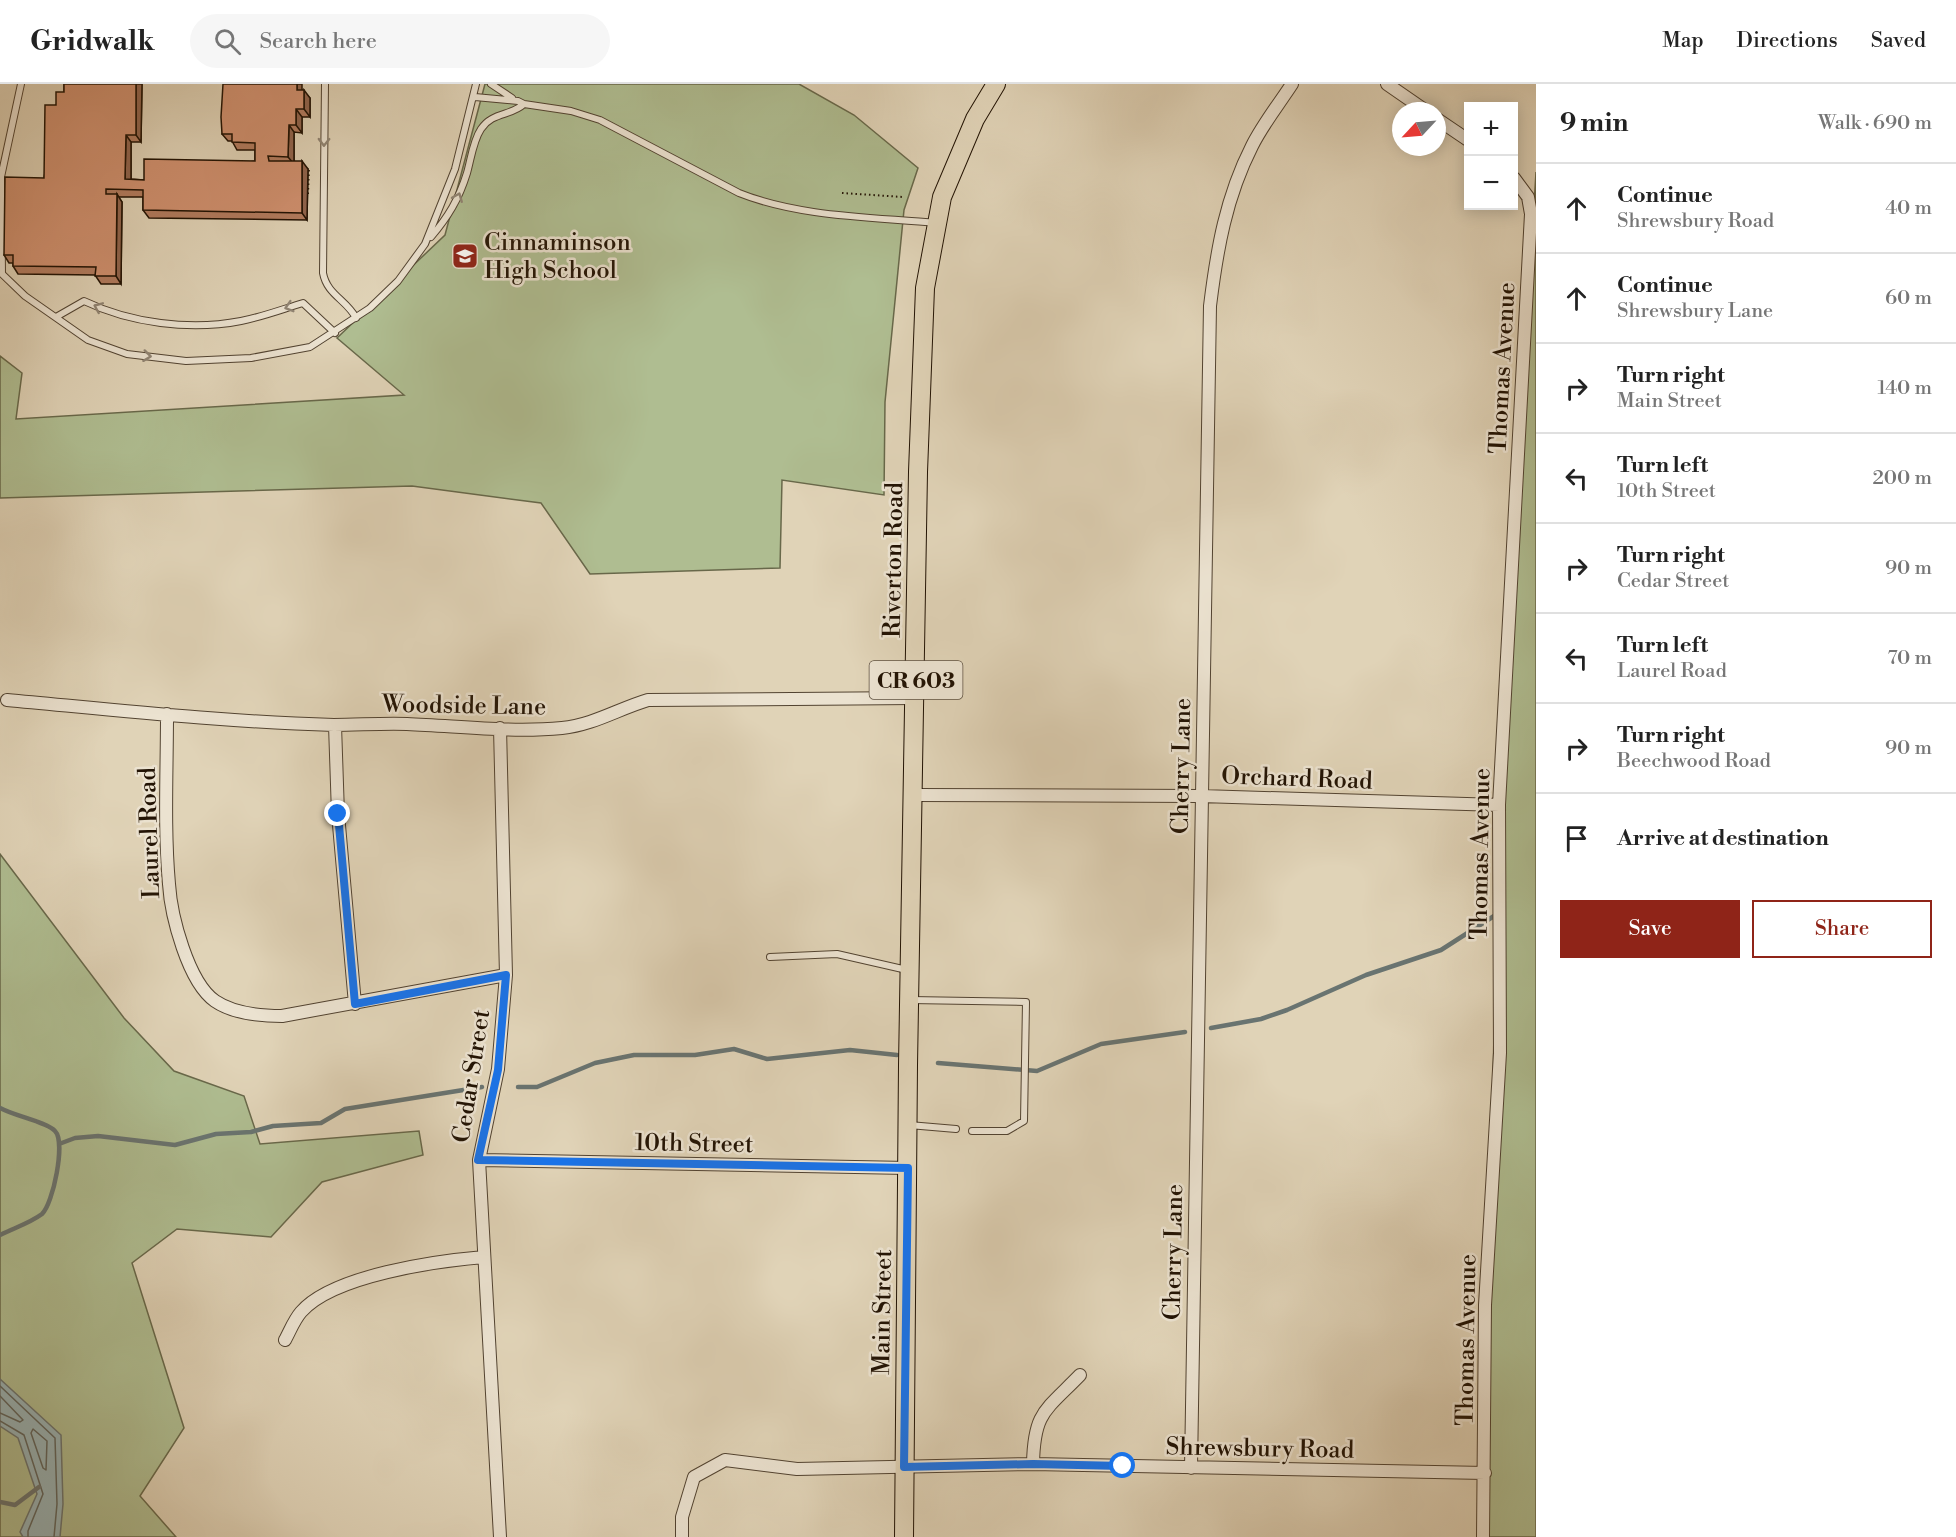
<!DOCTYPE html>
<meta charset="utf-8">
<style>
:root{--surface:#fff;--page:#f6f6f6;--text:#222;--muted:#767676;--line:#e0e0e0;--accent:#8f2418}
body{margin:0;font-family:"Libre Bodoni",serif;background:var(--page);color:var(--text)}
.controls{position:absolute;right:18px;top:18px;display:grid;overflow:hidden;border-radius:0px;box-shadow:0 3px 15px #0003}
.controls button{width:54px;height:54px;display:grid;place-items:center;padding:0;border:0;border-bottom:2px solid var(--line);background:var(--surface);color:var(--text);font:30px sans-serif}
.compass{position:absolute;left:1392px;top:18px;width:54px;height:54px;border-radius:50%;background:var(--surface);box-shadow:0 3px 15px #0003;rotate:244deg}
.stop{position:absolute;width:18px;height:18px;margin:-14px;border:4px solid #1a73e8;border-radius:50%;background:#fff}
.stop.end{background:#1a73e8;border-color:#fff;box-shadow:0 2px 6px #0008}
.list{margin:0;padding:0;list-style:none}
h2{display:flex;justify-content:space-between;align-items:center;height:78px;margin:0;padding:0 24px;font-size:26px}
h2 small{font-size:20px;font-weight:400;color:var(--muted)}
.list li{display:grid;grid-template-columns:39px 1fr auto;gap:18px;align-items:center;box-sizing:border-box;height:90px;padding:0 24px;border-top:2px solid var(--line)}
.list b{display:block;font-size:22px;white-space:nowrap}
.list p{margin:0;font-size:20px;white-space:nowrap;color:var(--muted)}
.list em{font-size:20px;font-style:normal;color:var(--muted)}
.actions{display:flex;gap:12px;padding:18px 24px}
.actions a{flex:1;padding:14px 0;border:2px solid var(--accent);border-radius:0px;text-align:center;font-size:21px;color:var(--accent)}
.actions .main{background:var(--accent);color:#fff}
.icon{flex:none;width:33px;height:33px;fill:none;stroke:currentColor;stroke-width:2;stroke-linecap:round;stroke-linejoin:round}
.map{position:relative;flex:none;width:1536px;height:1453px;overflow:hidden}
header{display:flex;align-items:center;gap:36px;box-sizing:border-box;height:84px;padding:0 30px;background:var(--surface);border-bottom:2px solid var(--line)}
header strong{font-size:28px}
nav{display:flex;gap:33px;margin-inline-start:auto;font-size:21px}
.search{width:420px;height:54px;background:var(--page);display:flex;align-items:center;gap:15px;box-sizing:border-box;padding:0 21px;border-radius:33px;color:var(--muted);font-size:22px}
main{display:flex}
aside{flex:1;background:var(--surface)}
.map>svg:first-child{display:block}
.green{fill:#afbd91;stroke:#68684a;stroke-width:1.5}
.water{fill:#98b5b9;stroke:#697471;stroke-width:1.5}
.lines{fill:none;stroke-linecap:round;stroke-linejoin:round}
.shore{stroke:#5d645e;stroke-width:1.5}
.stream{stroke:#697471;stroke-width:4.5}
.lane-casing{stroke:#524331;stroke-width:8}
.street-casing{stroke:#524331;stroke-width:14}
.primary-casing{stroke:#221304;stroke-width:20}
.path{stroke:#221304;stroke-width:2;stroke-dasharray:1.5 3;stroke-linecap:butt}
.lane{stroke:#ebe2d0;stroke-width:6}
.street{stroke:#ebe2d0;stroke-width:12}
.primary{stroke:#e0d3b7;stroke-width:18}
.wall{fill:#b27c5f;stroke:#221304;stroke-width:1.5}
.shaded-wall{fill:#91654e;stroke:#221304;stroke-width:1.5}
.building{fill:#cf906f;stroke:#221304;stroke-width:1.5}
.oneway{stroke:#918574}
.route{stroke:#1a73e8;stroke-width:8}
.labels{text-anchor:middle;stroke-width:5;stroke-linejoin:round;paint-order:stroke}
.shield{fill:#ebe2d0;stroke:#5e5141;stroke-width:1.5}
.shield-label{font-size:22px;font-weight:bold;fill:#221304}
.poi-label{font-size:24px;fill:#221304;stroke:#ebe2d0;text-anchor:start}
.street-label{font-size:24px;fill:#221304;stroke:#ebe2d0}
</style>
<header>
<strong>Gridwalk</strong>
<div class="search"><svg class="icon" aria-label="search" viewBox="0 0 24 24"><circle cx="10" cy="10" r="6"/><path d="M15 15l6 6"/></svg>Search here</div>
<nav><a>Map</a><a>Directions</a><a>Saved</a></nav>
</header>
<main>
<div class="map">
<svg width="1536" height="1453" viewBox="0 0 1536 1453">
<rect width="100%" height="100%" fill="#e0d3b7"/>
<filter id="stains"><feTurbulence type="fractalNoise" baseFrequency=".00333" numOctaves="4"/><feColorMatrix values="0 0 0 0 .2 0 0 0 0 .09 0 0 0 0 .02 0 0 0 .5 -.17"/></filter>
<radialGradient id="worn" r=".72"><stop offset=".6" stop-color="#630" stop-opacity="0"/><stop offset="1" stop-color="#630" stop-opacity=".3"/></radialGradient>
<path class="green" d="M485,0H799L854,31L918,84L904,126L885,318L884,411L782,396L780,484L590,490L541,419L412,402L0,414V272L22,289L16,335L404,311L337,254L445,151Z
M1536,88V1453H1483L1499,721Z
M0,770L124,934L174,987L244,1012L260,1060L419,1047L423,1071L322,1098L271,1153L177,1145L132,1179L184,1344L140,1412L176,1453H0Z"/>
<path class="water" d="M0,1295L61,1351L63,1420L60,1453H23L20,1448L37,1410L18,1354L0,1342Z"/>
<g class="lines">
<path class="shore" d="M0,1302L55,1354L57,1420L54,1453
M0,1312L23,1336L20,1338L0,1329
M0,1337L24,1351L43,1410L28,1447V1453
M33,1345L47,1357L46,1386L43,1384L31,1349Z"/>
<path class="stream" d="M1211,944L1261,935L1287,926L1366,891L1441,866L1494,832
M938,979L1037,987L1101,960L1185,948
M518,1003H537L595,979L634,971H695L734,965L767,975L850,966L897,971
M0,1024C14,1032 47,1038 55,1047C66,1058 53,1120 42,1130C30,1139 14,1144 0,1151
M59,1060L75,1054L98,1052L175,1061L216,1050L251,1048L273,1042L321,1039L345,1025L482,1003
M0,1418L15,1421L39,1403"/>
<defs>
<path id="lane" d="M21,0L1,93L2,190L25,212L88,256L127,270L186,277L251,274L310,263L370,224L398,197L425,160L455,85L476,0
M325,0L323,189C327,211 347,216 356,234
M491,0L512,14
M475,13L518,17L524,20L571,27L600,36L739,109C799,133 871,133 936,139
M431,153C448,133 459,115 467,89C471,75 473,57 481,45C492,28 511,32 524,20
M56,233L84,217C130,239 190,247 241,237C262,233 283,225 303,219L335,249
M770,873L837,870L907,886
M910,916L1026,918L1024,1037L1007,1047H972
M909,1041L956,1045"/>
<path id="street" d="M1387,0L1426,27
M1437,35L1468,56
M7,616C116,626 225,638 334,641C358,641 383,639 407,640C458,642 511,649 562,644C593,641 618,625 648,616L915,614
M167,630C167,687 164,744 169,800C171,832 188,898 215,917C234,930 260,932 282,932L506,891
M335,641L338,730L355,920
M913,711L1201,712L1499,721
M479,1076L908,1084
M285,1256C290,1247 294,1236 301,1228C333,1191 437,1177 484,1173
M1033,1380C1034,1328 1045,1327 1080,1291
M1191,1384L1210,222C1217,165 1226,113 1252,62C1263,40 1279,20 1292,0
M500,1453L479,1076L498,985L506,891L500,644
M682,1453V1433L694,1393L725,1376L797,1385L1033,1380L1485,1389
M1483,1453L1485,1221L1500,969L1499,721L1531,130L1528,113L1514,94"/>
<path id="primary" d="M904,1453L908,981L918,388L925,204L942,113L975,35L996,0"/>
</defs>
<use href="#lane" class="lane-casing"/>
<use href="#street" class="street-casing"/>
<use href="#primary" class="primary-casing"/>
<path class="path" d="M842,109L903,113
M308,110L309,83"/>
<use href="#lane" class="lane"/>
<use href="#street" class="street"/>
<use href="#primary" class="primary"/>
</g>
<path class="wall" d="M64,0H142L141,58H131V95L144,96L255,77V66H237L232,57H228L222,50L302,6L310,14V33H302V49L294,48V77L308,85L307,136L149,134L143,126V113H118L122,118L121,200H101L95,191L18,190L13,182V179H9L4,171L44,94L56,21L64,8Z"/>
<path class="shaded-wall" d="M136,0H142L141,58L136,51Z
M297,0H302V14L297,6Z
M304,6L310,14V33L304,25Z
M296,25L302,33V49L296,41Z
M289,41L294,48V80L288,73Z
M126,51L131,58V103L125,95Z
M302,77L308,85L307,136L302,129Z
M117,110L122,118L121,200L116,192Z"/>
<path class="building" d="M64,0H136V51H126L125,95L144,96V75L255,77V59L232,58V50H222L221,33L223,0H297V6H304V25H296V41H289L288,73L268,72L269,77H302V129L143,126V106L106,105V110H117L116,192H95L96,183L13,182V171H4L5,93L44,94L45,21H56V8H64Z"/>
<defs><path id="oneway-chevron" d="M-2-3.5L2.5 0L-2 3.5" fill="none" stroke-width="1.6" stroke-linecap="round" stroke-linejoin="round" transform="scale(1.5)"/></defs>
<g class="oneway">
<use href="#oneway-chevron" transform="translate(324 58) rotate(91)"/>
<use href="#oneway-chevron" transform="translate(458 113) rotate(-68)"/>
<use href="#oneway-chevron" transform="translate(98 223) rotate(-157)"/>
<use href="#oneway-chevron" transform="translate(289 223) rotate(163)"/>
<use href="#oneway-chevron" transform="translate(147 272) rotate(7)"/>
</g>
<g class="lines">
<path class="route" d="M338,730L355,920L506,891L498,986L478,1076L908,1084L904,1383L1033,1380L1123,1382"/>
</g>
<defs>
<symbol id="school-square" viewBox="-11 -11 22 22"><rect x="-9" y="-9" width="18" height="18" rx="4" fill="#8f2418" stroke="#ebe2d0"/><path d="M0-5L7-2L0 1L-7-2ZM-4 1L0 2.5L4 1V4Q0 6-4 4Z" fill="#fff"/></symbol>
</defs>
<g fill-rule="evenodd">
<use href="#school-square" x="450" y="157" width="30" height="30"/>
</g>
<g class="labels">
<rect class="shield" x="869.5" y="577" width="93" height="38" rx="4.5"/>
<g class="shield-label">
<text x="916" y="604">CR 603</text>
</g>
<g class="poi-label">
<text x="484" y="166">Cinnaminson<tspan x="484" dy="28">High School</tspan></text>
</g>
<g class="street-label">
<text transform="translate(1502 284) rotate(-87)" y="8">Thomas Avenue</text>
<text transform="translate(893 476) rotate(-89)" y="8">Riverton Road</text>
<text transform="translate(464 621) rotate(1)" y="8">Woodside Lane</text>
<text transform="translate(1181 682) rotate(-89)" y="8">Cherry Lane</text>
<text transform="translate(1297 694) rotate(2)" y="8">Orchard Road</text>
<text transform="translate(149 749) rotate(-92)" y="8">Laurel Road</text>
<text transform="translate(1480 770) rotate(-89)" y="8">Thomas Avenue</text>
<text transform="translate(471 992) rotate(-81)" y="8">Cedar Street</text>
<text transform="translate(694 1059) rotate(1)" y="8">10th Street</text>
<text transform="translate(1173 1168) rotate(-89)" y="8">Cherry Lane</text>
<text transform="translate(882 1228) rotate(-89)" y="8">Main Street</text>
<text transform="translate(1466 1256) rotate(-89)" y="8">Thomas Avenue</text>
<text transform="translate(1260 1364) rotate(1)" y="8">Shrewsbury Road</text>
</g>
</g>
<rect width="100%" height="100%" filter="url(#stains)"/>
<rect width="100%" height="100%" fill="url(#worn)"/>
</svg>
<div class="controls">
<button>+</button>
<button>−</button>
</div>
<svg class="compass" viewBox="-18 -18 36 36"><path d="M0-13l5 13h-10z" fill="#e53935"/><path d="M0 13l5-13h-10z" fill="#767676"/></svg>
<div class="stop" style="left:1123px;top:1382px"></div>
<div class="stop end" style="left:338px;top:730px"></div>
</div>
<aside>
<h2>9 min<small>Walk · 690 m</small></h2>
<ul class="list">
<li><svg class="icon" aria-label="ahead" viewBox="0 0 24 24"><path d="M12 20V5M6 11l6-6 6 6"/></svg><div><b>Continue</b><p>Shrewsbury Road</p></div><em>40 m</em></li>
<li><svg class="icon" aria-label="ahead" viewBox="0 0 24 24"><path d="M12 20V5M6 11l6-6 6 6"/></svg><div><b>Continue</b><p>Shrewsbury Lane</p></div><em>60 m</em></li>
<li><svg class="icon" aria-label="right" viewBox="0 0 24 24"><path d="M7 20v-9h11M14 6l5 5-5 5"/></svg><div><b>Turn right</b><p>Main Street</p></div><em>140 m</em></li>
<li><svg class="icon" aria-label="left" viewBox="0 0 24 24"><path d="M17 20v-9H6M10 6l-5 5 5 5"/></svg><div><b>Turn left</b><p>10th Street</p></div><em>200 m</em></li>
<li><svg class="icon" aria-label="right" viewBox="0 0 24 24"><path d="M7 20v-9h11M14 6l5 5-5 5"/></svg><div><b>Turn right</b><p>Cedar Street</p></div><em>90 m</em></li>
<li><svg class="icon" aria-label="left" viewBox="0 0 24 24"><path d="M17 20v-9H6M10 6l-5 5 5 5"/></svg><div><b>Turn left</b><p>Laurel Road</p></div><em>70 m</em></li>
<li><svg class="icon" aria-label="right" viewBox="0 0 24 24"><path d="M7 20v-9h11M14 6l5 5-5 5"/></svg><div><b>Turn right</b><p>Beechwood Road</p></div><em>90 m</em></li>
<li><svg class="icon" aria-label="arrive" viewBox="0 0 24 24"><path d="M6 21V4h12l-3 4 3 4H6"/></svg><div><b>Arrive at destination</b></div></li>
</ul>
<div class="actions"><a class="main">Save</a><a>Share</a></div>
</aside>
</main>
